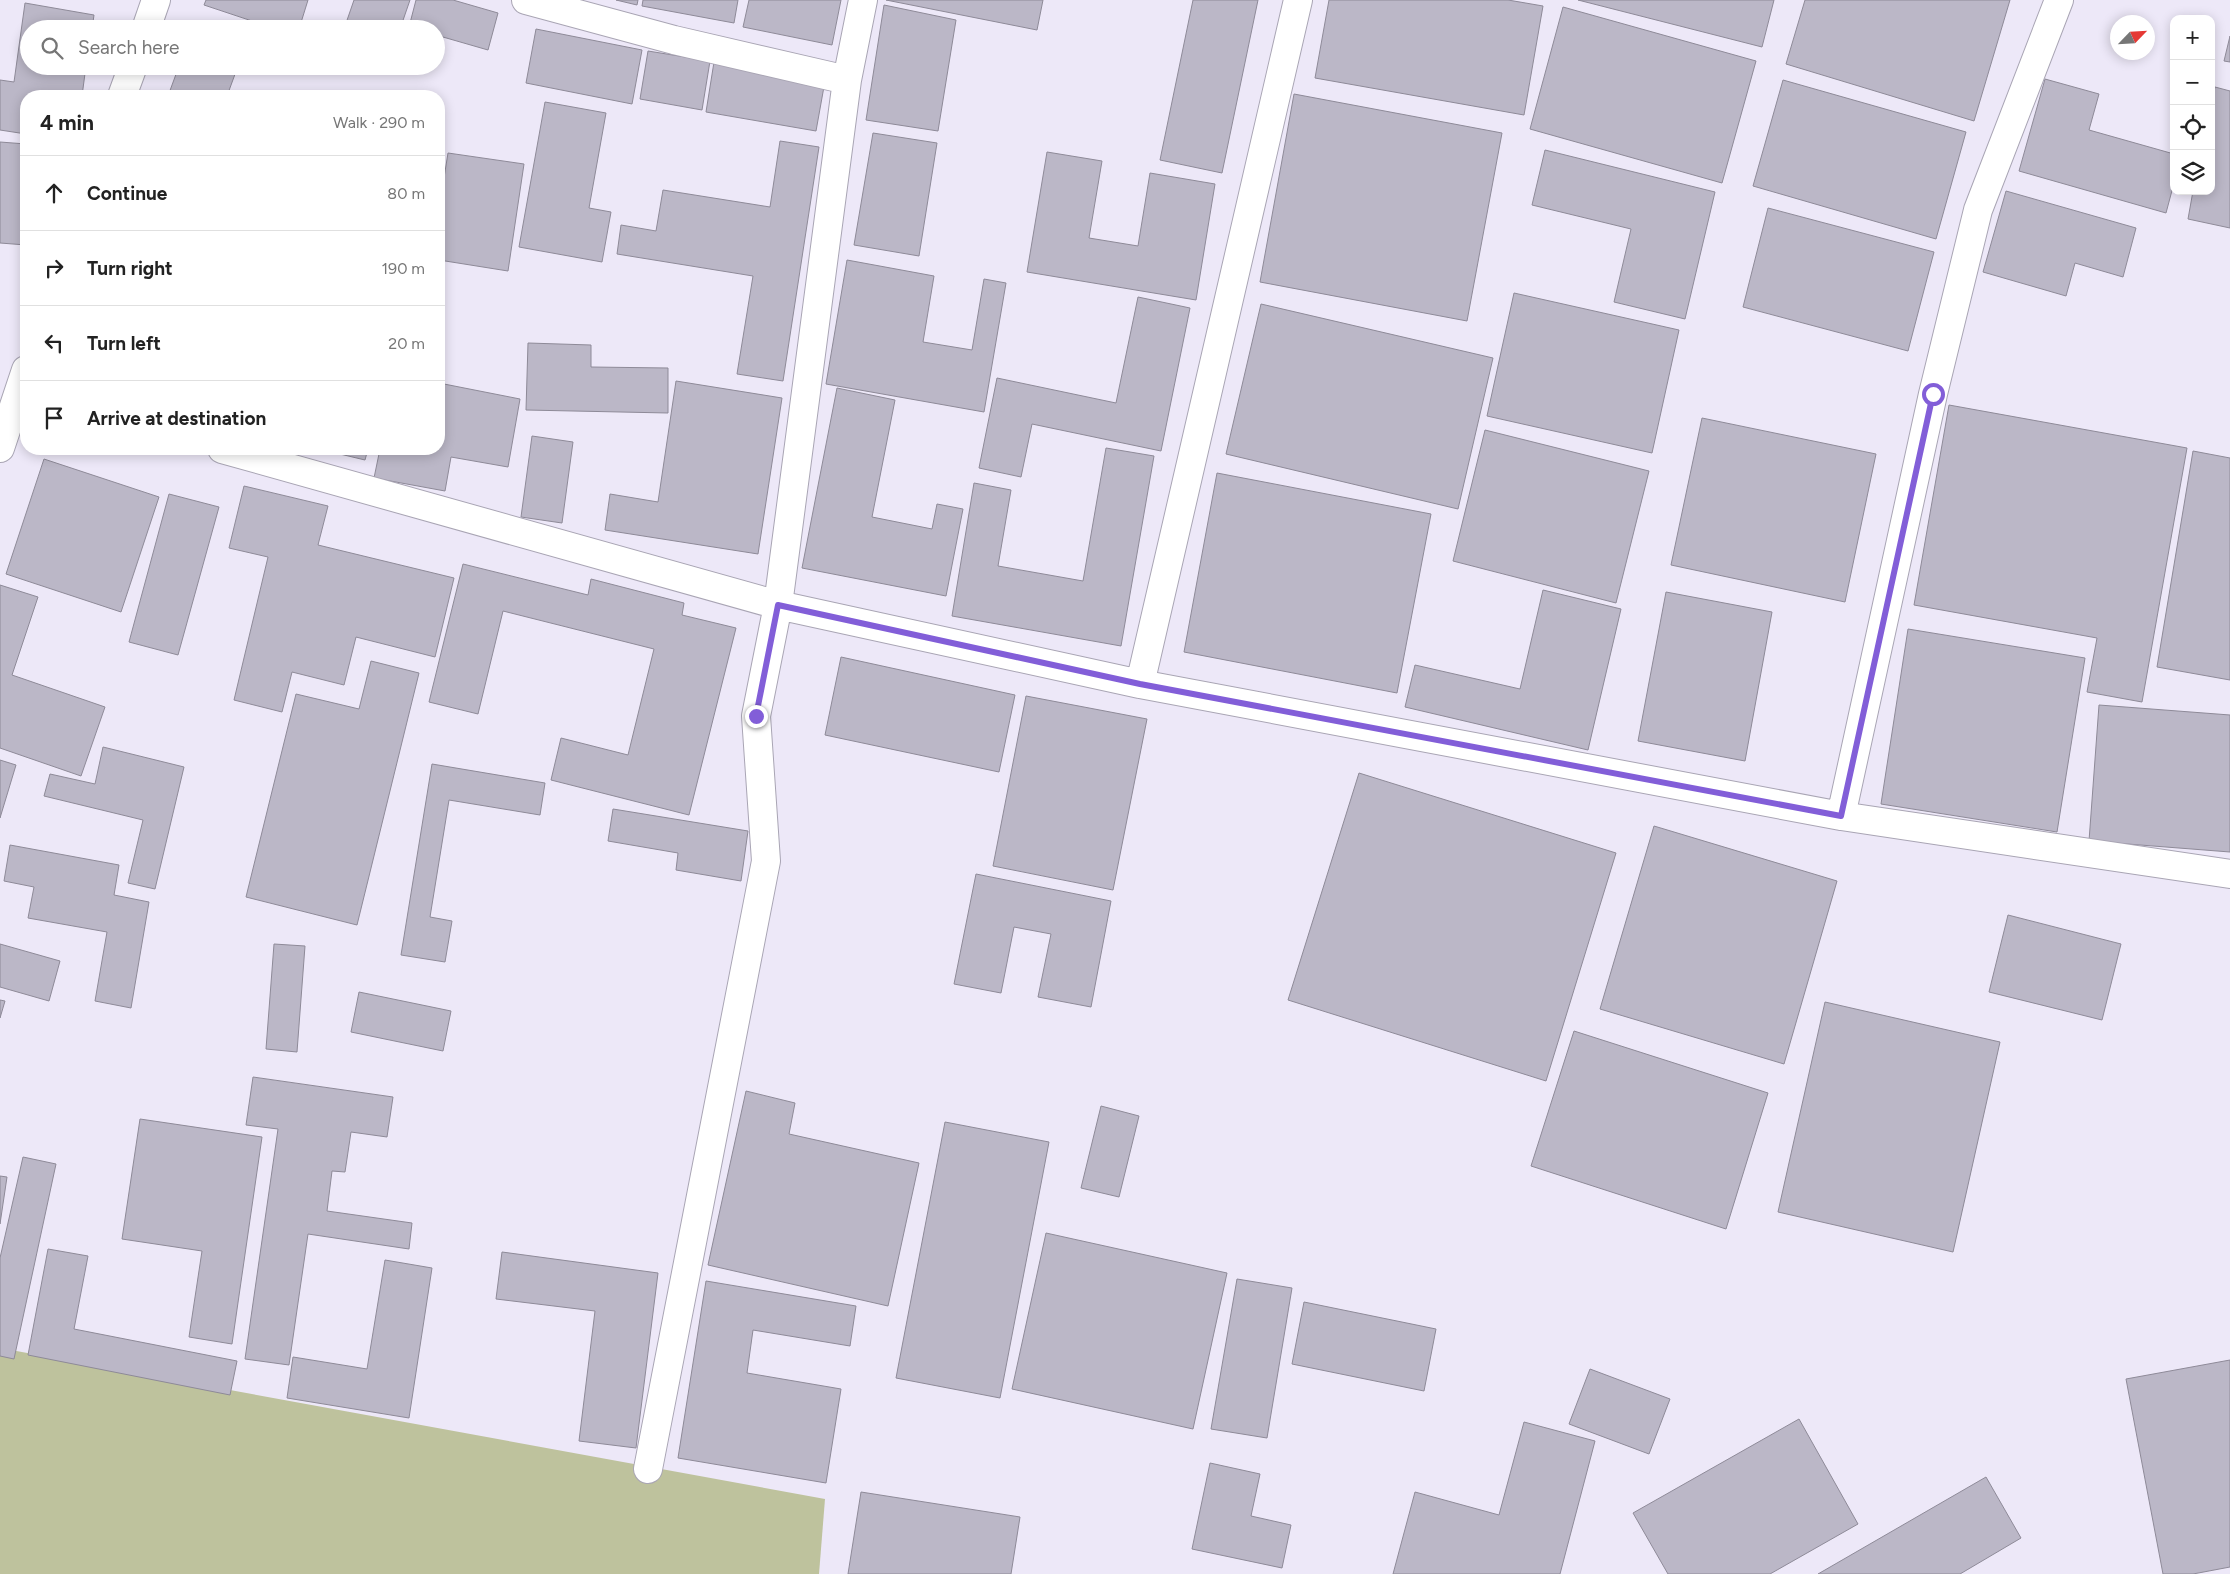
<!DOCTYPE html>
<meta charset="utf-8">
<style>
:root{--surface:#fff;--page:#f2f2f2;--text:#222;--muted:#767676;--line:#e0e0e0}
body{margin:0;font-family:Figtree,sans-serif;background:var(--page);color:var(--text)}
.controls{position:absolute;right:15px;top:15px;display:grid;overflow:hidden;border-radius:10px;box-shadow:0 2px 12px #0003}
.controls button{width:45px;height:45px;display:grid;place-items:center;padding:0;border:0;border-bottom:1px solid var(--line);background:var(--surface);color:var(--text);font:25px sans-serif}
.compass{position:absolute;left:2110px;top:15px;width:45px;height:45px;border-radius:50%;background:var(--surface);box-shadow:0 2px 12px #0003;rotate:65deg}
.stop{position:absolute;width:15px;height:15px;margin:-11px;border:4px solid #825ed8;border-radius:50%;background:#fff}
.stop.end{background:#825ed8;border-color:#fff;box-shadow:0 1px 5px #0008}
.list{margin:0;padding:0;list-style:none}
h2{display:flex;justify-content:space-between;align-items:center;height:65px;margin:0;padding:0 20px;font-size:21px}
h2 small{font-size:16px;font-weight:400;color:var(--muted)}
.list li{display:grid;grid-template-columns:32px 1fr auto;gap:15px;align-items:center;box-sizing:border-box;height:75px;padding:0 20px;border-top:1px solid var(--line)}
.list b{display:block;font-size:19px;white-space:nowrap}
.list em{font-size:16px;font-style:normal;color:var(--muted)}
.icon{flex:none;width:28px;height:28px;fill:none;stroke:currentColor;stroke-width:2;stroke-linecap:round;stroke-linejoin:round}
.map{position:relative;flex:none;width:2230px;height:1574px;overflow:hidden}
.search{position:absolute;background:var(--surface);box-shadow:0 2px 12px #0003;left:20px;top:20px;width:425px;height:55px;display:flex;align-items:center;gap:12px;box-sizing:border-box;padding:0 18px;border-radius:28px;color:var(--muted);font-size:19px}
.panel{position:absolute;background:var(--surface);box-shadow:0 2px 12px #0003;left:20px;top:90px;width:425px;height:365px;border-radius:20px}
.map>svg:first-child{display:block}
.green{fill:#bec29d}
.building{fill:#bbb7c7;stroke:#8e8a98}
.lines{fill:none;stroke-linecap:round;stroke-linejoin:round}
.street-casing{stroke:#a9a5b4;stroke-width:30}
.secondary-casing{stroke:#a9a5b4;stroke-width:30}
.street{stroke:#fff;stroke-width:28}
.secondary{stroke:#fff;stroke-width:28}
.route{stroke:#825ed8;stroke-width:6}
</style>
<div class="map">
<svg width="2230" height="1574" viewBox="0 0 2230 1574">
<rect width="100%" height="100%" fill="#ede8f8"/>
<path class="green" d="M0,1348L825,1499L819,1574H0Z"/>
<path class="building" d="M206,0H308L299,29H276L204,5Z
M354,0H410L400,29H344Z
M416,0H453L498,13L488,50L436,35V29L409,27Z
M616,0H638L637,5Z
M643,0H738L734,23L642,6Z
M749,0H841L832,45L743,27Z
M886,0H1043L1037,30Z
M1193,0H1258L1222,173L1160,160Z
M1329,0H1508L1543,6L1524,115L1315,78Z
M1578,0H1774L1762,47Z
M1805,0H2010L1974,121L1786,64Z
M25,3L94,15L92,29H29V66H86L82,96H26V134L0,130V80L14,82Z
M884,5L956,20L938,131L866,120Z
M1563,7L1756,61L1722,183L1530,129Z
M536,29L642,50L632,104L526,83Z
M2230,36V62L2224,61Z
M648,51L710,61L702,110L640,99Z
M714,62L825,81L816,131L706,112Z
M179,66H238L227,96H168Z
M2045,79L2099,94L2089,130L2174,154V183L2166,213L2019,171Z
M1783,80L1966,132L1936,239L1753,186Z
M2215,87L2230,91V228L2188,219L2193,191H2211V107Z
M1294,94L1502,133L1467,321L1260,282Z
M545,102L606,113L589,208L611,212L602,262L519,247Z
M873,133L937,143L919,256L854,245Z
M780,141L819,147L783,381L737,374L753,276L617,254L621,225L656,231L663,190L770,207Z
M0,142L26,144V245L0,243Z
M1545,150L1715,192L1685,319L1614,302L1631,229L1532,205Z
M1047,152L1102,161L1089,238L1138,246L1150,173L1215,184L1196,300L1027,272Z
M448,153L524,164L508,271L439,260V209Z
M2006,191L2136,228L2123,277L2075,263L2066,296L1983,272Z
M1768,208L1934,252L1908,351L1743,307Z
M847,260L934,276L923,342L972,350L984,279L1006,283L984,412L826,384Z
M1514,293L1679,330L1652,453L1487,416Z
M1138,297L1190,308L1161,451L1032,424L1021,477L979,468L997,378L1116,403Z
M1261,304L1493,358L1458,509L1226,454Z
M528,343L591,345V367L668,368V413L526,410Z
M676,381L782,398L758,554L605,530L610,494L658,502Z
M439,383L520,399L508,467L451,457L445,491L374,478L380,449H439Z
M837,388L895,400L872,517L932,529L937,504L963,509L946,596L802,568Z
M1949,405L2187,448L2142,702L2087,692L2097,638L1914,605Z
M1702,418L1876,454L1845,602L1671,565Z
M1485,430L1649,471L1616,603L1453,561Z
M532,436L573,442L562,523L521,517Z
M1106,448L1154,456L1121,646L952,616L974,483L1011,490L998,566L1083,581Z
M319,449H368L365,460Z
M2193,451L2230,458V680L2157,667Z
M44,459L159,497L121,612L6,574Z
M1217,473L1431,514L1397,693L1184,652Z
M244,486L328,506L318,545L454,578L435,657L356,637L344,685L292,672L282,712L234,700L268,557L229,548Z
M169,494L219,507L178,655L129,642Z
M463,564L588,595L591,579L684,603L682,615L736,628L689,815L551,780L561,738L628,755L654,649L503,611L478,714L429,702Z
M0,585L38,597L12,675L105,707L81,776L0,748Z
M1543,590L1621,609L1588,750L1405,707L1415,665L1520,689Z
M1666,592L1772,612L1745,761L1638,741Z
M1908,629L2085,658L2057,832L1881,804Z
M841,657L1015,695L999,772L825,735Z
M371,661L419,673L357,925L246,897L296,694L359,709Z
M1026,696L1147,719L1113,890L993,866Z
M2099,705L2230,715V852L2089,841Z
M103,747L184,767L155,889L128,883L143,820L44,796L50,774L95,784Z
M0,760L16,765L0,818Z
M432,764L545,783L540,815L449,800L430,917L452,921L445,962L401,955Z
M1359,773L1616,853L1546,1081L1288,1000Z
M613,809L748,831L741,881L676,870L678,853L608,841Z
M1654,826L1837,881L1784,1064L1600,1009Z
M10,845L119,865L114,895L149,902L131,1008L95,1001L107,932L28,918L34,887L4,881Z
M976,874L1111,901L1091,1007L1038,997L1051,934L1014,927L1001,993L954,984Z
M2008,915L2121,944L2102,1020L1989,992Z
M0,944L60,961L49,1001L0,987Z
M274,944L305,946L297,1052L266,1049Z
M359,992L451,1011L443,1051L351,1032Z
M0,1000L5,1001L0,1018Z
M1825,1002L2000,1042L1953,1252L1778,1212Z
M1574,1031L1768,1093L1726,1229L1531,1166Z
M253,1077L393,1097L387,1137L351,1132L345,1172L332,1171L327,1211L412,1223L409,1249L308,1234L289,1365L245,1359L278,1129L246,1125Z
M746,1091L795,1103L789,1134L919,1163L888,1306L708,1265Z
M1101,1106L1139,1116L1119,1197L1081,1188Z
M140,1119L262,1137L232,1344L189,1337L202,1251L122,1239Z
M945,1122L1049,1142L1000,1398L896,1378Z
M23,1157L56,1164L14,1359L0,1356V1258Z
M0,1176L7,1177L0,1224Z
M1046,1233L1227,1273L1193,1429L1012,1389Z
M48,1249L88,1256L74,1329L237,1361L230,1395L28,1355Z
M502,1252L658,1273L636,1448L579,1441L595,1311L496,1299Z
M385,1260L432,1268L409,1418L287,1398L293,1357L367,1369Z
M1237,1279L1292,1288L1267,1438L1211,1429Z
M706,1281L856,1306L850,1346L753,1330L747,1373L841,1389L826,1483L678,1458Z
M1304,1302L1436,1329L1424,1391L1292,1364Z
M2230,1360V1567L2193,1574H2163L2126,1379Z
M1590,1369L1670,1399L1649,1454L1569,1424Z
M1799,1419L1858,1524L1770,1574H1668L1633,1513Z
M1524,1422L1595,1441L1560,1574H1393L1415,1492L1499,1515Z
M1210,1463L1260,1474L1251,1516L1291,1525L1282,1568L1192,1549Z
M1986,1477L2021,1538L1960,1574H1818Z
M861,1492L1020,1517L1011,1574H848Z"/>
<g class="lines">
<defs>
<path id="street" d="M526,0L674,40L847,80
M222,449L778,605L1140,684L1841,816L2230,874
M1140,684L1298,0
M1841,816L1933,394L1978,210L2059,0
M648,1469L766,861L756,716L778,605L847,80L863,0"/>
<path id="secondary" d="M146,29L156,0
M122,96L133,66
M0,448L26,370"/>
</defs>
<use href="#street" class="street-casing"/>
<use href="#secondary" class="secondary-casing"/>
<use href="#street" class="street"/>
<use href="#secondary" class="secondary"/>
</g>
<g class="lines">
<path class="route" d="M756,716L778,605L1140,684L1841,816L1933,394"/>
</g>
</svg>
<div class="controls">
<button>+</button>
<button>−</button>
<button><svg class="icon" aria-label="locate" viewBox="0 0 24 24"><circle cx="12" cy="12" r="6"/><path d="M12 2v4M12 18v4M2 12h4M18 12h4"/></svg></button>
<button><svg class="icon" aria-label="layers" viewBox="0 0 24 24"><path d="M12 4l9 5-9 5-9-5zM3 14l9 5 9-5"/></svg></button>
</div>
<svg class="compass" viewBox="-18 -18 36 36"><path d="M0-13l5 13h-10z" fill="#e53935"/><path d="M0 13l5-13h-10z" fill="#767676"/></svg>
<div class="stop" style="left:1933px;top:394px"></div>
<div class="stop end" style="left:756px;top:716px"></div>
<div class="search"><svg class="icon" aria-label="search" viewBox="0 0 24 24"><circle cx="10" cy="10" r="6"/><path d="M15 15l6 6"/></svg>Search here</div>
<section class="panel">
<h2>4 min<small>Walk · 290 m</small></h2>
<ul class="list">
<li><svg class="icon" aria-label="ahead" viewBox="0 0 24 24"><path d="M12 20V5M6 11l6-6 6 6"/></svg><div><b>Continue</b></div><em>80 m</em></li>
<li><svg class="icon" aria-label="right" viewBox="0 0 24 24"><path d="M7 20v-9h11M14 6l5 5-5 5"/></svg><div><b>Turn right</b></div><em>190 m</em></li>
<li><svg class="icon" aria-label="left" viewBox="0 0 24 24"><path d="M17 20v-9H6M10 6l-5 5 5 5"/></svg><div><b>Turn left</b></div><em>20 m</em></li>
<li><svg class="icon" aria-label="arrive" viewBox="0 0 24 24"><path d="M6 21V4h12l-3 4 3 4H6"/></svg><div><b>Arrive at destination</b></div></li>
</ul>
</section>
</div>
